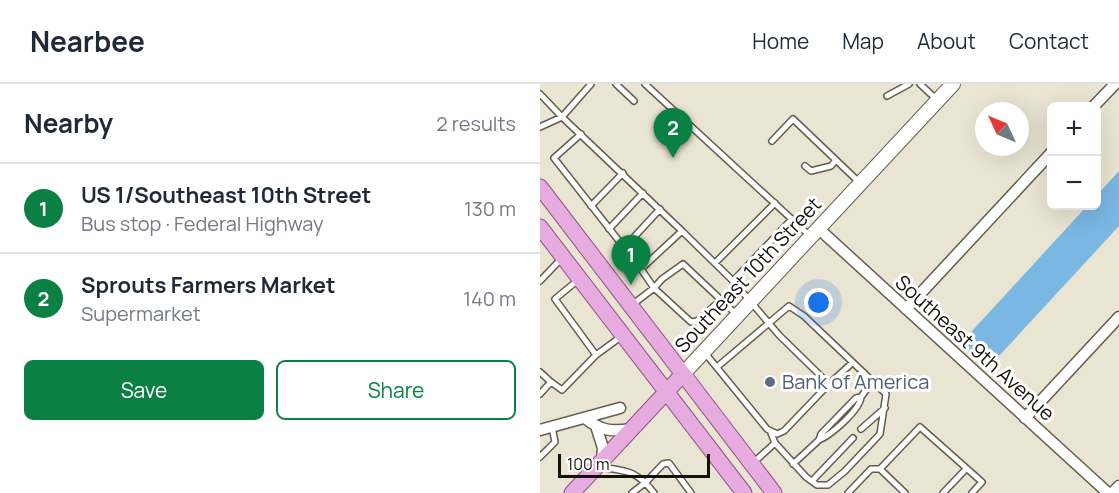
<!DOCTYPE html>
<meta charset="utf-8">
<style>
:root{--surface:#fff;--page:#f2f2f3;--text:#1f2937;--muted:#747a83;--line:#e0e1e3;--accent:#0b8043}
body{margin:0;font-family:Manrope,sans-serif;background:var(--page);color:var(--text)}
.controls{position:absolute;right:18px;top:18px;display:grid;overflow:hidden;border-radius:9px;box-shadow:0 6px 24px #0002}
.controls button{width:54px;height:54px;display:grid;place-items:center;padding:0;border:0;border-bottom:2px solid var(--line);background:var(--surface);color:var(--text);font:30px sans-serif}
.compass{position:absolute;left:435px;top:18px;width:54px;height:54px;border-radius:50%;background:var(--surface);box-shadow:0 6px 24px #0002;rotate:314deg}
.scale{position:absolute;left:18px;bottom:15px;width:152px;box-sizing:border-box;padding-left:6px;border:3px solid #13110b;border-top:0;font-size:16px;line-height:21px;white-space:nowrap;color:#13110b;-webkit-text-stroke:4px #fff;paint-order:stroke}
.you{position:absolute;left:279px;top:219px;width:21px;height:21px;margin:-15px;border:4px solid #fff;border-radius:50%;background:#1a73e8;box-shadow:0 0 0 9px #1a73e833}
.badge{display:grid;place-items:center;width:39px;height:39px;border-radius:50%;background:var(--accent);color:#fff;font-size:20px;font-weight:700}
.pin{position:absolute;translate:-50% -50px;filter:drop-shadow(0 2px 3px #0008)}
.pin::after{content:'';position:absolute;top:32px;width:21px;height:18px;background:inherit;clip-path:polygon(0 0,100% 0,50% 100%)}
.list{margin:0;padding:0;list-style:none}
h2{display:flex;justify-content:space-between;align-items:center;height:78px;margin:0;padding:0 24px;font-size:26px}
h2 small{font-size:20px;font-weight:400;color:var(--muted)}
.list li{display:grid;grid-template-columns:39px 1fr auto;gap:18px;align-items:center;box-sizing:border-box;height:90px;padding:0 24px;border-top:2px solid var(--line)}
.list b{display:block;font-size:22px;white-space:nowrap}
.list p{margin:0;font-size:20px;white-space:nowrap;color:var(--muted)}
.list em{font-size:20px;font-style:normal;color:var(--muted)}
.actions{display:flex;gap:12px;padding:18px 24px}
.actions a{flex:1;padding:14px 0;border:2px solid var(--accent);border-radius:9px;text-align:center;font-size:21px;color:var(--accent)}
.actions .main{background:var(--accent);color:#fff}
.map{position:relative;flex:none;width:579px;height:409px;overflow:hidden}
header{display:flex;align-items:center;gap:36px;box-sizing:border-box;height:84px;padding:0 30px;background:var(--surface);border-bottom:2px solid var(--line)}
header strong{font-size:28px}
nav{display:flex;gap:33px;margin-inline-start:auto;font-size:21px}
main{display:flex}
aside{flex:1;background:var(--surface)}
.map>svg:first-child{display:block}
.water{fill:#7ab7e2}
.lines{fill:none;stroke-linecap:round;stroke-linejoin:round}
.lane-casing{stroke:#625d4e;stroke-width:8}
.street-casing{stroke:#625d4e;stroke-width:13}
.secondary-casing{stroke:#625d4e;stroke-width:16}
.primary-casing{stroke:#915188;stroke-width:17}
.lane{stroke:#fff;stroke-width:5}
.street{stroke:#fff;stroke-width:10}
.secondary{stroke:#fff;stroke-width:14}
.primary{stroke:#e6ace0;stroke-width:15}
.service-dot{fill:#5c6f8a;stroke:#fff;stroke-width:2}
.labels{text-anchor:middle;stroke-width:6;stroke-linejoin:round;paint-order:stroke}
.street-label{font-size:20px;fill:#13110b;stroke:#fff}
.service-label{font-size:20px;fill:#4e5e75;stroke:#fff;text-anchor:start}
</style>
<header>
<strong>Nearbee</strong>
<nav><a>Home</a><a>Map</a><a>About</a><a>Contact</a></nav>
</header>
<main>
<aside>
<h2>Nearby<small>2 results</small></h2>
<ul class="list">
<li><span class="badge">1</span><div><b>US 1/Southeast 10th Street</b><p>Bus stop · Federal Highway</p></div><em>130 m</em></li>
<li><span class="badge">2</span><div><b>Sprouts Farmers Market</b><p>Supermarket</p></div><em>140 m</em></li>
</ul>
<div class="actions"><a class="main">Save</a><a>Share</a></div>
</aside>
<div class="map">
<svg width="579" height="409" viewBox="0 0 579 409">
<rect width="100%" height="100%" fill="#eae4d2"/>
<path class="water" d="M579,87V142L447,285L421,259L547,122H556L557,111Z"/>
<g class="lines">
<defs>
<path id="lane" d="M76,0L94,17
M105,0L269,151
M380,0L396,15
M0,10L22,33L51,0
M347,12L369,0
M0,43L22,33L142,147L101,185L114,204L92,221
M41,50L14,74L101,185
M232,57L253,35L320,99
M265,82L271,87L291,82L296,76
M51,122L83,89
M69,145L103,109
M142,147L193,197
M84,164L120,125
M175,179L235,119
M0,197L22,174
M181,216L157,237L151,238L114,204L122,195L143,180L197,231
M165,269L227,345L237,350L244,347L289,300L239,251L193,197L252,135
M56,271L82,252
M177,283L249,222L264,232L346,310L340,350L305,387L288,401H277L266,393L235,359
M0,288L11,298L0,310
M11,298L22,306L56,271L15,215L38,196
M289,300L312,279
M321,345L345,324
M279,356C291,351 320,326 321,313
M0,373L15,358L12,343
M213,379L235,359L231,349
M253,380L279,356L281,350L316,314L321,313L333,297
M59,383C87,387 96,386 114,409
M340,385L365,409
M272,397L313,354
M92,409L106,398L123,380L129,379L151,409
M308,409L331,385H340L380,343L442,398L432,409
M403,409L426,385"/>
<path id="street" d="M554,22L575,0
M279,145L568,409
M366,225L512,68
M45,334C61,347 72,348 91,345
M485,334L579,233
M56,342L63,364L62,377
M0,346L80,324
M572,409L579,402"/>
<path id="secondary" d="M143,290L413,0"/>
<path id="primary" d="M0,103L234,409
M0,143L204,409
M32,409L143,290"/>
</defs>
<use href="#lane" class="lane-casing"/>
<use href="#street" class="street-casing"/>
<use href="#secondary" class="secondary-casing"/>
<use href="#primary" class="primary-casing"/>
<use href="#lane" class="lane"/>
<use href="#street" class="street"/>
<use href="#secondary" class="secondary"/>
<use href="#primary" class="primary"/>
</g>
<circle class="service-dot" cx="230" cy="298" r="6"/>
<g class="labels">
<g class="street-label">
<text transform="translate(208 191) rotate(-47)" y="7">Southeast 10th Street</text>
<text transform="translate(435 264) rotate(42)" y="7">Southeast 9th Avenue</text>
</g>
<g class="service-label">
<text x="242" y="305">Bank of America</text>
</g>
</g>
</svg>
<div class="controls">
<button>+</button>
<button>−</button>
</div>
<svg class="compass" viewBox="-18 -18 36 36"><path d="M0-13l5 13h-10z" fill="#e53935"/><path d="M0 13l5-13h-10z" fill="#747a83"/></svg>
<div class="scale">100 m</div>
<div class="you"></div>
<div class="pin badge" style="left:91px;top:201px">1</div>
<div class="pin badge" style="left:133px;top:74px">2</div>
</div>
</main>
